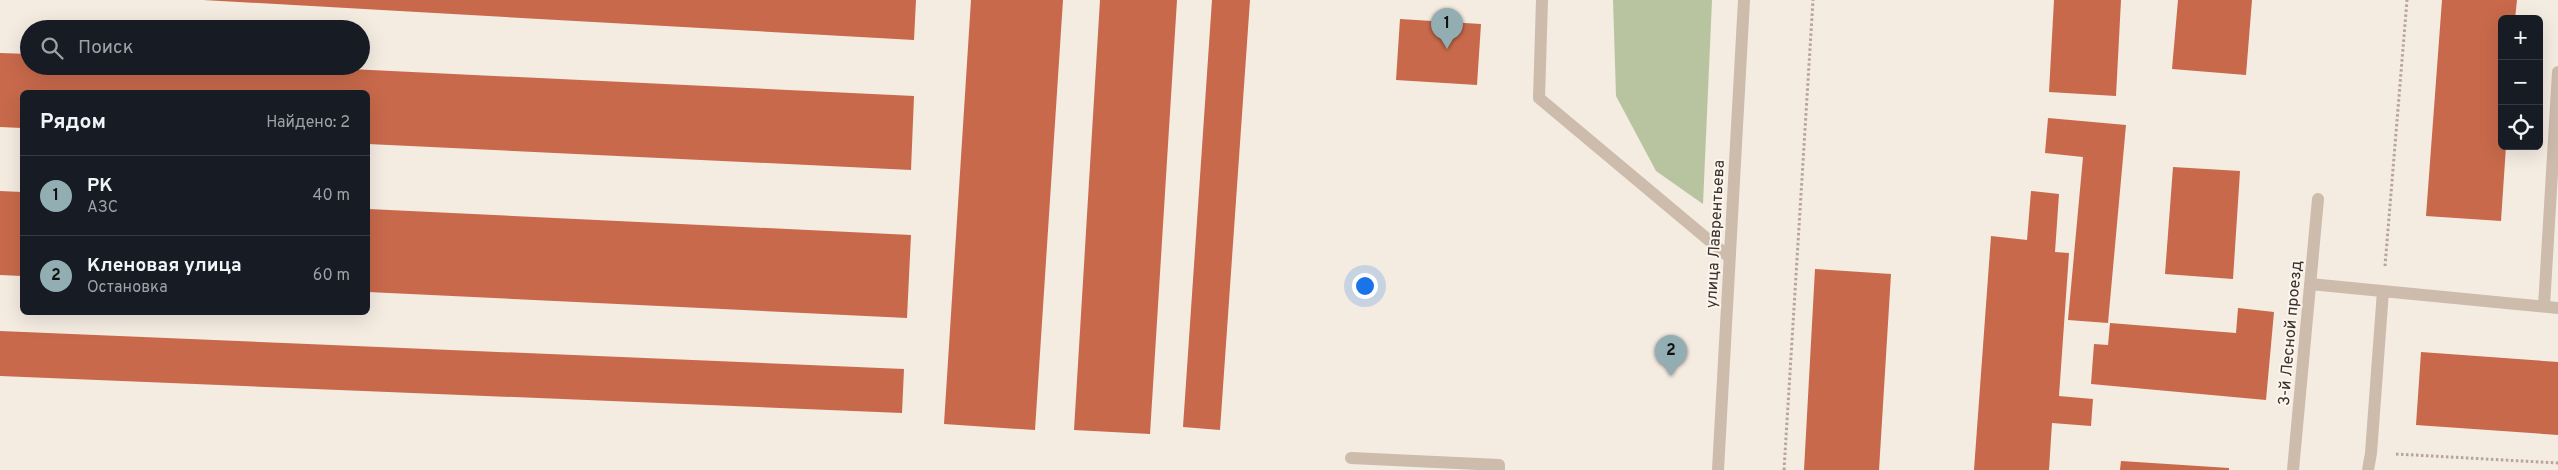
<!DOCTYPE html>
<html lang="ru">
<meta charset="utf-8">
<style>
:root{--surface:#171b24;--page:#20242c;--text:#f1f3f6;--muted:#9ea1a6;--line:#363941;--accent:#92aeb2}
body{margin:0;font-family:Overpass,sans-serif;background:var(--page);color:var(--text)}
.controls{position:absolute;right:15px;top:15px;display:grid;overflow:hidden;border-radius:8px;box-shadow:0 5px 20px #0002}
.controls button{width:45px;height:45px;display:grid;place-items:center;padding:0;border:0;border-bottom:1px solid var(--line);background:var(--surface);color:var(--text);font:25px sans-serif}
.you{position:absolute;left:1364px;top:285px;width:18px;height:18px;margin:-12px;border:4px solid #fff;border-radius:50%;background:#1a73e8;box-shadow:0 0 0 8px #1a73e833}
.badge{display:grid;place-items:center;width:32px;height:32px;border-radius:50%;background:var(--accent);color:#111;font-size:16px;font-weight:700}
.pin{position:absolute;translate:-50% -41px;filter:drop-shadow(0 1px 2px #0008)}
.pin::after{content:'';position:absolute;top:26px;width:18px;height:15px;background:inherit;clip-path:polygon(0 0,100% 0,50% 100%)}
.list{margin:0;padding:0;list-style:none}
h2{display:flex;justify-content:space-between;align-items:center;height:65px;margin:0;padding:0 20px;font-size:21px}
h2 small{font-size:16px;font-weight:400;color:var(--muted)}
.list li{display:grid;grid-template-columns:32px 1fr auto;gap:15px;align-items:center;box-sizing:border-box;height:80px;padding:0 20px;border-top:1px solid var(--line)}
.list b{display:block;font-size:19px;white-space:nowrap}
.list p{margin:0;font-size:16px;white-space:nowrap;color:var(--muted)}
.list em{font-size:16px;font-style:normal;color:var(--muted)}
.icon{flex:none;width:28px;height:28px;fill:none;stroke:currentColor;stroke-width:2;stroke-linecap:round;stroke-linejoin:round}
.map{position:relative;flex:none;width:2558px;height:470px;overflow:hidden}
.search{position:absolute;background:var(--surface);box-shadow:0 5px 20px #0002;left:20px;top:20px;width:350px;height:55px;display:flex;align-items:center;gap:12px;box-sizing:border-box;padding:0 18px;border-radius:28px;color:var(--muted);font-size:19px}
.panel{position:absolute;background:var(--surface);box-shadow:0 5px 20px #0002;left:20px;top:90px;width:350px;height:225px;border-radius:8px}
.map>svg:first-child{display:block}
.green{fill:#b8c4a0}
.building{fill:#c8694b}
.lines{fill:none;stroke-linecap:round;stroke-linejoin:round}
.path{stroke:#b9a596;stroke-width:3;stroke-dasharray:2.5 2.5;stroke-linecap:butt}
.minor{stroke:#cdbbac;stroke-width:12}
.labels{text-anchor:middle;stroke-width:4;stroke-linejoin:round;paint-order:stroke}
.street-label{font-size:16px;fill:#3b302b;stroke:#fbf5ee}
</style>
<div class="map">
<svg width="2558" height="470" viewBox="0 0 2558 470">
<rect width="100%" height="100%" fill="#f4ebe1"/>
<path class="green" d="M1613,0H1712L1703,204L1656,171L1616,96Z"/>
<path class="building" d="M203,0H916L914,40Z
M971,0H1063L1035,430L944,424Z
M1100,0H1177L1150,434L1074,430Z
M1212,0H1250L1220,430L1183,427Z
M2054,0H2121L2116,96L2049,92Z
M2178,0H2252L2246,75L2172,69Z
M2442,0H2517L2515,19H2502V146H2506L2501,221L2426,216Z
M1400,19L1481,24L1477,85L1396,80Z
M0,53L29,54V66H288L914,96L911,170L368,144V92H22V128L0,127Z
M2048,118L2126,125L2108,323L2068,320L2083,157L2045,153Z
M2173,167L2240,171L2233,279L2165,274Z
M0,191L22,192V276L0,275Z
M2031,191L2059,194L2055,252L2069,253L2059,396L2093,399L2091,426L2052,423L2049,470H1974L1991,236L2027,240Z
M368,209L911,235L907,318L368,292Z
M1815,269L1891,274L1879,470H1804Z
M2238,308L2274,312L2266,400L2091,384L2094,344L2108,345L2110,323L2236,333Z
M0,331L904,369L902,413L0,376Z
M2421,352L2558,362V435L2416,425Z
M2121,461L2229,468V470H2120Z"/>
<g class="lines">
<path class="path" d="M2385,266L2407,0
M2396,454L2558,463
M1784,470L1813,0"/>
<path class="minor" d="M1542,0L1539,98L1729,257
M2310,284L2558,308
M2544,306L2558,72
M1351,458L1499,465V470
M1718,470L1744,0
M2293,470L2318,199
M2368,470L2371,453L2383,291"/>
</g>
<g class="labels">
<g class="street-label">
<text transform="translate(1714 234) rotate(-87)" y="6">улица Лаврентьева</text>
<text transform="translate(2289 333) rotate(-85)" y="6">3-й Лесной проезд</text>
</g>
</g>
</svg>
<div class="controls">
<button>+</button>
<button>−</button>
<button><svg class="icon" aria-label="locate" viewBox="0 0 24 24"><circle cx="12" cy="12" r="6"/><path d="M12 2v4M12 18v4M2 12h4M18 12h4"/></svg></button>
</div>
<div class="you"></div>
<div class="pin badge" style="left:1447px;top:49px">1</div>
<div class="pin badge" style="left:1671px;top:376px">2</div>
<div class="search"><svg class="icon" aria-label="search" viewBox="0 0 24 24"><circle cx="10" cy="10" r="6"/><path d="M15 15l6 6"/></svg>Поиск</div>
<section class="panel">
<h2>Рядом<small>Найдено: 2</small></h2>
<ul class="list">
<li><span class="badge">1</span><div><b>РК</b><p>АЗС</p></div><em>40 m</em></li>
<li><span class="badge">2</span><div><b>Кленовая улица</b><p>Остановка</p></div><em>60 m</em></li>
</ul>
</section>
</div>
